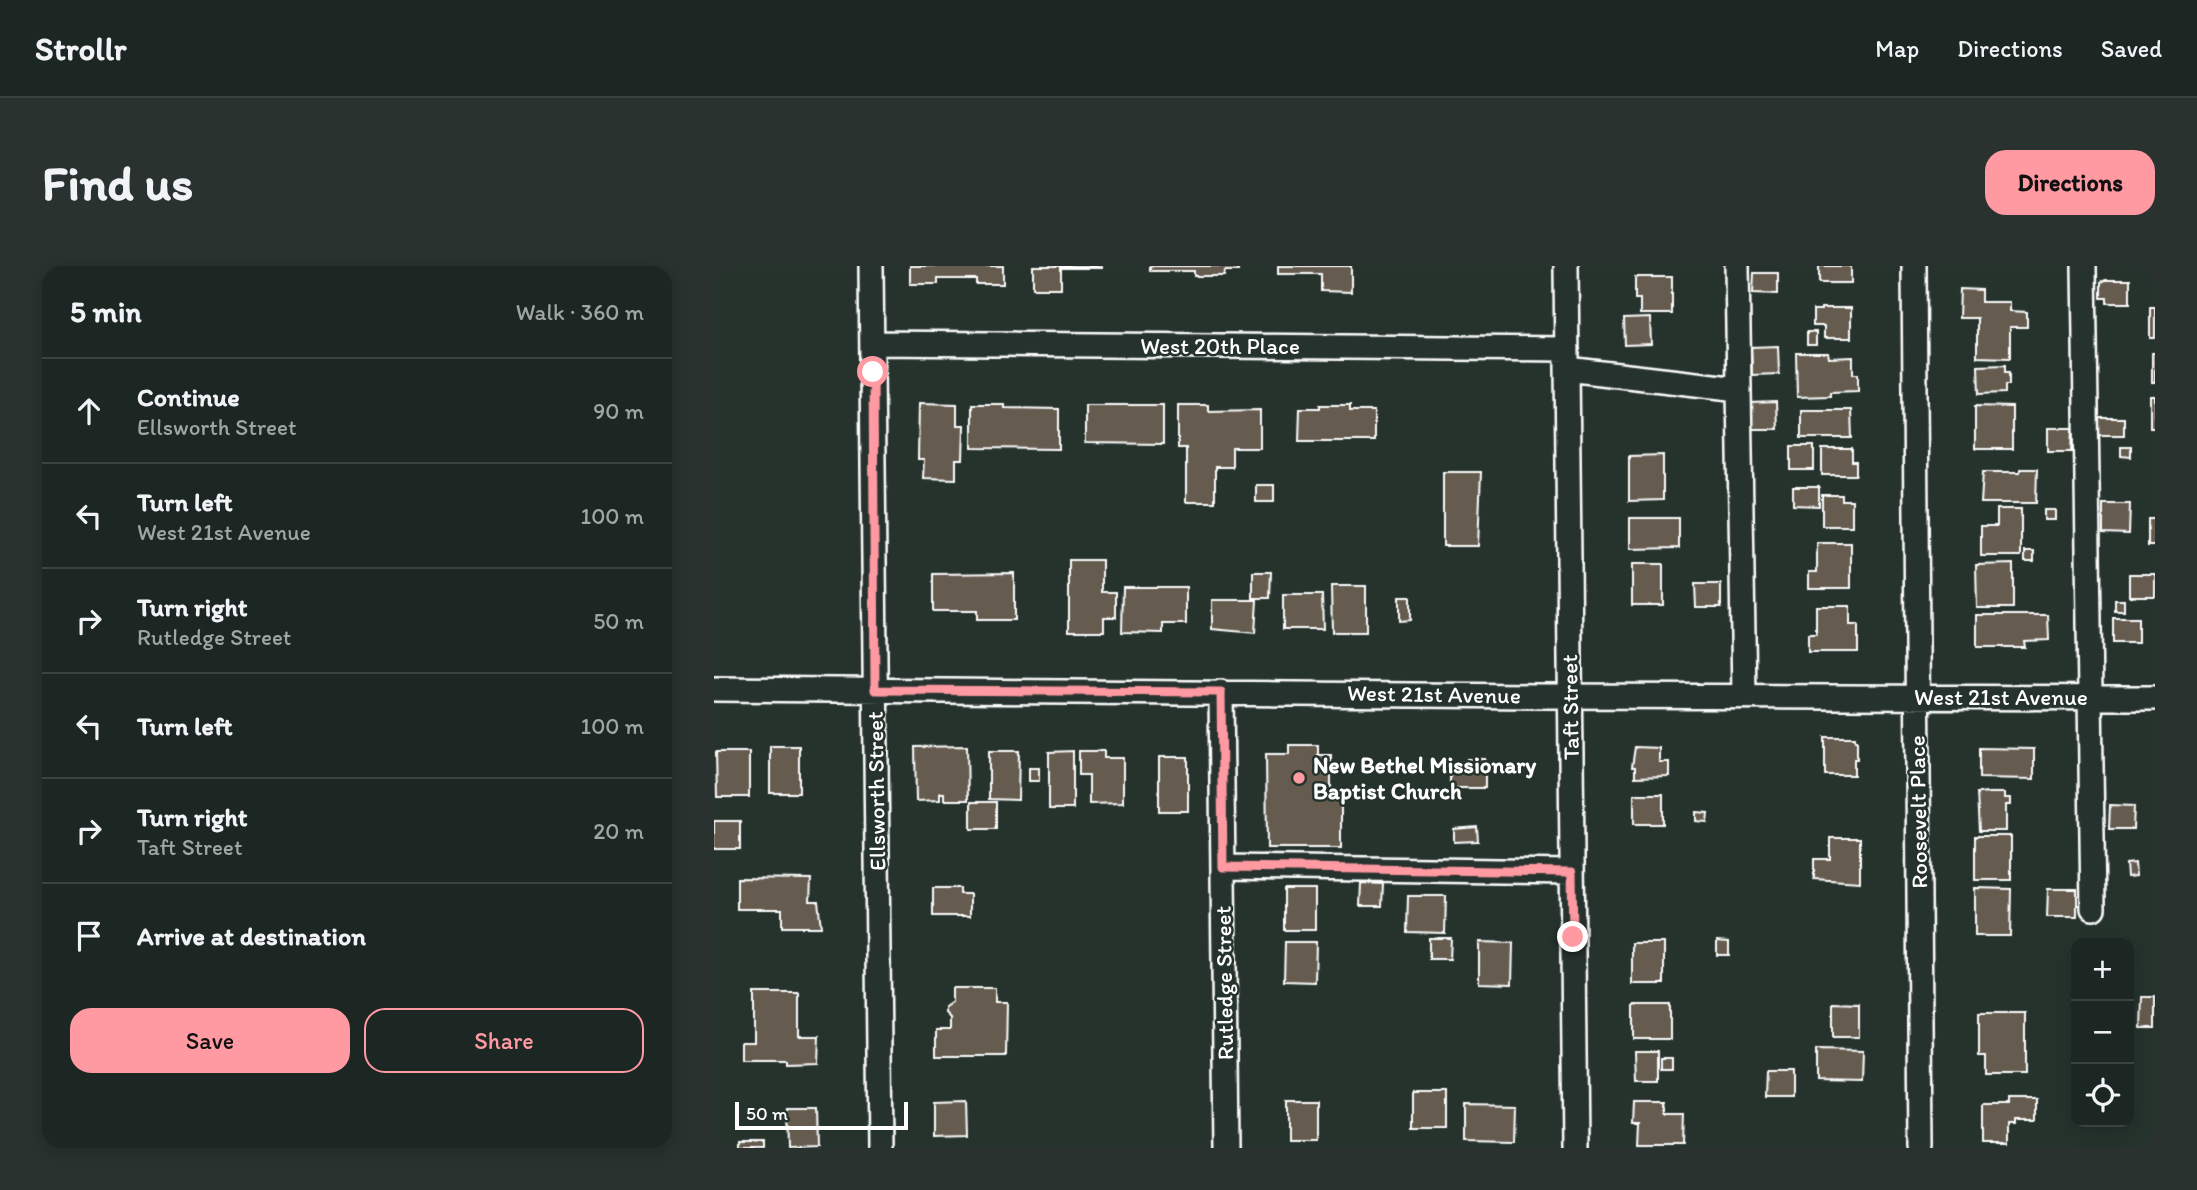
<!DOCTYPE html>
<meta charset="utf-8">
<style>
:root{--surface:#1c2622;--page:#29322f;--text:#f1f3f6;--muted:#a0a5a5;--line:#3a4340;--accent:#ff9aa2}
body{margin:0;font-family:Itim,sans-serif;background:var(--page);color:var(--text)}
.controls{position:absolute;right:21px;bottom:21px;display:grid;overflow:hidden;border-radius:14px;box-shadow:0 4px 18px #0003}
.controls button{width:63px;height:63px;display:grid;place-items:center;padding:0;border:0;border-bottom:2px solid var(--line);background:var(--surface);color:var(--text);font:35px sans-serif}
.scale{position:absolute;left:21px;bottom:18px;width:173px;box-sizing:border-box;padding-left:7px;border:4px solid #fff;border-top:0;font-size:19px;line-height:24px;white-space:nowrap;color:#fff;-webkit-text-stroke:5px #26332d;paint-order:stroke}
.stop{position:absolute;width:21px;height:21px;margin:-16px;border:5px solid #ff9aa2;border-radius:50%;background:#fff}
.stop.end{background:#ff9aa2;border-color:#fff;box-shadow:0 2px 7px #0008}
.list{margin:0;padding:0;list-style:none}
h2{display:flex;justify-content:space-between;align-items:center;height:91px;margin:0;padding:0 28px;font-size:30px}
h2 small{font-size:23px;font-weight:400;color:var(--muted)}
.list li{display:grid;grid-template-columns:46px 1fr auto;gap:21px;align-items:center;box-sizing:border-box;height:105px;padding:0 28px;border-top:2px solid var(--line)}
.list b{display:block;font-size:26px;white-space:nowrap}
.list p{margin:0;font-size:23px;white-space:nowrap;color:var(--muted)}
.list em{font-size:23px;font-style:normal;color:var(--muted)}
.actions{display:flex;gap:14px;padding:21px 28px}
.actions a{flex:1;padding:16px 0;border:2px solid var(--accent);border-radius:21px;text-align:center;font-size:24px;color:var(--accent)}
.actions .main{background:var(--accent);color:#111}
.icon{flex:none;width:38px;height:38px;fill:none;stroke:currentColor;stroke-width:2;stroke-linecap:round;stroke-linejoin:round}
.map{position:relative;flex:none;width:1441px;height:882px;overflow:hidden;border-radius:21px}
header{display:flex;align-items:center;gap:42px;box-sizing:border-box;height:98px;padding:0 35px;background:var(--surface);border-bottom:2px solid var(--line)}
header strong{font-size:33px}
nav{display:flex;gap:38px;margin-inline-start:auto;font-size:24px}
.intro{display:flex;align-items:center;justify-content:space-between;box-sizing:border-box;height:168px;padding:0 42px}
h1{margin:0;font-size:49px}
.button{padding:18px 32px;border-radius:21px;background:var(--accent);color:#111;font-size:24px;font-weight:700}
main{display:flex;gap:42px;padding:0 42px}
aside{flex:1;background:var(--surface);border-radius:21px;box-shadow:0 4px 18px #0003}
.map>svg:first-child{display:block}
.building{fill:#655b50;stroke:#fff;stroke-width:2}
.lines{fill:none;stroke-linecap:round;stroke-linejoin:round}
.minor-casing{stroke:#fff;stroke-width:28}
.minor{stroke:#26332d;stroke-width:23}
.route{stroke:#ff9aa2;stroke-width:9}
.poi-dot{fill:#ff9aa2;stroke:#26332d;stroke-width:2.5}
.labels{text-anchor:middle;stroke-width:5;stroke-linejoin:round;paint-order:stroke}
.street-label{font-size:23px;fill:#fff;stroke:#26332d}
.poi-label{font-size:23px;font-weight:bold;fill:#fff;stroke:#26332d;text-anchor:start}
</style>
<header>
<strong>Strollr</strong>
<nav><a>Map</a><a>Directions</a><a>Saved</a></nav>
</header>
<div class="intro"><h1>Find us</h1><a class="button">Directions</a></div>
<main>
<aside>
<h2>5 min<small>Walk · 360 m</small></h2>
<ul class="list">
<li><svg class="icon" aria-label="ahead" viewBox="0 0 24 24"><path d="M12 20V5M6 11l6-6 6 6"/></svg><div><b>Continue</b><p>Ellsworth Street</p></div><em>90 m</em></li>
<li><svg class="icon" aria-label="left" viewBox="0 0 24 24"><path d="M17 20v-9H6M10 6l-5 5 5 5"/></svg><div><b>Turn left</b><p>West 21st Avenue</p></div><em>100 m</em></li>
<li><svg class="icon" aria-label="right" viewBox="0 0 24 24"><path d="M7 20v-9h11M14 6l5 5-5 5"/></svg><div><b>Turn right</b><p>Rutledge Street</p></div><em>50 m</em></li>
<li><svg class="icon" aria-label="left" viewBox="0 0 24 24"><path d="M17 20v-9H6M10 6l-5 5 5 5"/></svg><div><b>Turn left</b></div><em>100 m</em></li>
<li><svg class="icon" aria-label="right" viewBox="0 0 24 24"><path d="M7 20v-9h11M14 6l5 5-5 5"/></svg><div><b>Turn right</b><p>Taft Street</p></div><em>20 m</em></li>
<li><svg class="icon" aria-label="arrive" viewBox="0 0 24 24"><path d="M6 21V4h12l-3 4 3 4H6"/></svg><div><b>Arrive at destination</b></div></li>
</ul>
<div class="actions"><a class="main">Save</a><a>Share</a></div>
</aside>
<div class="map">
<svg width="1441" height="882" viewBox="0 0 1441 882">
<rect width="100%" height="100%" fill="#26332d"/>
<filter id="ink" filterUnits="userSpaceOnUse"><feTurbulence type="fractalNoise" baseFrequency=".0143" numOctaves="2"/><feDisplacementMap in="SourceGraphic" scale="14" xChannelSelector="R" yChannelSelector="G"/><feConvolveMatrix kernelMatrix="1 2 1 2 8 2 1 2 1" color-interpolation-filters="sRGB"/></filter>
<g filter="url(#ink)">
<path class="building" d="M196,0H289V18H262V13H224V18H196Z
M319,0H388V2H347V22H319Z
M436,0H524V5H511L510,10H480V5H436Z
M564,0H637V26L607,25V8H564Z
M1105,0H1137V17H1105Z
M1040,7H1064V28L1039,27Z
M921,11H958V48H926V33H921Z
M1392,14H1416V37H1393V32H1387V16Z
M1246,23L1267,24V36H1296V45L1313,46V61H1296V92L1263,91V52H1245Z
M1436,41H1441V72H1436Z
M1107,42H1137V72H1110V60H1099V44H1107Z
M936,52L937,78L911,79L910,53Z
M1093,66H1102V79H1093Z
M1064,80L1065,108L1038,109L1037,81Z
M1082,87H1114L1115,92L1139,91V108H1144V125L1116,126V130L1083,131Z
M1438,87H1441V116H1438Z
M1291,99V106H1295V119H1291V127L1265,128L1264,100Z
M1436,130H1441V161H1436Z
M1062,136L1063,163H1037L1036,137Z
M205,137L243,138V159H250L249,194H242V213L209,212L210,194H204Z
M258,138H290V142L345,143V183L258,182Z
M371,139H449V178L371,177Z
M464,139H494V145L546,144V182H518V201H501V236H472V182H464Z
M606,139H636V145H660V175H585L586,142H606Z
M1261,140L1298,141V183H1261Z
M1087,144H1137L1138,172H1087Z
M1385,152H1410V169H1385Z
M1334,162H1359L1358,185H1334Z
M1077,180H1100V204H1077Z
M1407,181H1417V191L1407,190Z
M1108,183H1138V196H1142V209H1108Z
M949,189V234L915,235V190Z
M1306,203H1323L1322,237H1267L1269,206H1306Z
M729,206H767L764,280H729Z
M542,219H560V236H542Z
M1079,221H1105V240L1079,239Z
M1108,229H1128V234H1138V260H1108Z
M1389,238H1416L1415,268L1389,267Z
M1283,243H1307V290H1267V260H1283Z
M1330,244H1341V254H1330Z
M916,252H965V282L916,283Z
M1434,253H1441V280H1434Z
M1103,277H1137V322H1095V306H1103Z
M1311,285H1320V295H1311Z
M355,294H388V326H402V351H390V365H355Z
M918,298H949V339H918Z
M1299,298V342H1263L1262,299Z
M539,306H557L556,332H539Z
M300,307V354H263V345H219V308Z
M1415,308H1441V330H1415Z
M981,318H1007V341H982Z
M617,320H652V366H618Z
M409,321H472V358H449V367L408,366Z
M569,329H608L609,363H569Z
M685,331H696V354L685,355Z
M498,334H543L541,367L498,363Z
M1401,334H1410V345H1401Z
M1102,340H1136V359H1144V386H1094V368H1102Z
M1263,349H1334L1335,374L1310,375L1311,381H1263Z
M1399,352H1424V377H1399Z
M1111,471H1141V475H1143V493H1140V509H1111Z
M575,479H604V489H617V535H627V582H553L552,488H575Z
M56,480H85V527H56Z
M253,480L254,534H230V527H226V534L202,535L201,481Z
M921,481L945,482V496H955V510L921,511V501H918Z
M1265,482L1320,483V513L1265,512Z
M275,485H305L304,534L275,533Z
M359,485V543H335V486Z
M365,485H390V492H409V537L375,538V509H365Z
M2,486H35V531H3Z
M445,491H474V545H445Z
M753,493H771V522H736V496H753Z
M315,502H325V515H315Z
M1263,527H1291V532H1297V539H1292V565H1265Z
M920,528H949V558H920Z
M257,536H282V563H257Z
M1396,539L1420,540L1419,563H1395Z
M982,546L994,547L993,556L982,555Z
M0,555H26V583H0Z
M763,561L764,575L740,576V563Z
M1261,570H1297V614H1261Z
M1116,572H1146V616L1100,613V593H1116Z
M1421,597L1422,610L1413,611L1412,598Z
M23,612L97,613L96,635H104L107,661H68V643H23Z
M647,617L669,618L668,640H646Z
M219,622H246V628H256V650H219Z
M1261,622L1297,623L1296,670H1261Z
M570,623H601V664H570Z
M1334,623H1363V651H1333Z
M694,630H732L731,667L693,666Z
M715,672H737L736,693H715Z
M1003,675L1015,676V689H1003Z
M571,676H602L601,716L570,715Z
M765,676L799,677L798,718L765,717Z
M918,677H950V718H918Z
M238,722H281V736H293L292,790H222V764H236V752L231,747V741L238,736Z
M40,727H85V770H105L104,797L72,798V794H27V776H40Z
M1428,731H1441V762H1427Z
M1119,737L1145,738V771H1119Z
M920,739H956V773H920Z
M1265,747H1311V809H1272V790H1265Z
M1102,784L1149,785L1148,816L1102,815Z
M921,785H944V815H922Z
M947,792H958V803H947Z
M1052,805H1077V831H1051Z
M699,827H733V862H699Z
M572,834H602V874H572Z
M1295,834H1323V854H1302V858H1295V877H1269V839H1295Z
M252,835L253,869L220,870V836Z
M920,836H953V848H970L969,879H925L926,857H919Z
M752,838L801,839L800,876L752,875Z
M73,842H102L103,881L74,882Z
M26,876H49V882H26Z"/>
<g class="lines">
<defs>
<path id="minor" d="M157,0L166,882
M852,0L861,882
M1023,0L1030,430
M1200,0L1207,882
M1370,0L1379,642
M159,77L853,83
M853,103L1025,123
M0,423L824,430L1441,432
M507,426L512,882
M509,601L858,606"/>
</defs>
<use href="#minor" class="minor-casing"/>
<use href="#minor" class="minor"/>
</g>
</g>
<g class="lines" filter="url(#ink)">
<path class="route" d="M159,106L161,424L507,426L509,601L858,606L859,671"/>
</g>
<circle class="poi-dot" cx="585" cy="512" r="7"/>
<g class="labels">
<g class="street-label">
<text x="506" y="88">West 20th Place</text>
<text transform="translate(720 428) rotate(1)" y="8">West 21st Avenue</text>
<text x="1287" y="439">West 21st Avenue</text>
<text transform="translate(856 441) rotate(-91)" y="8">Taft Street</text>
<text transform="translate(162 525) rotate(-91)" y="8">Ellsworth Street</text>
<text transform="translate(1204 546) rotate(-91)" y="8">Roosevelt Place</text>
<text transform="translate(510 717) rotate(-91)" y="8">Rutledge Street</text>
</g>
<g class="poi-label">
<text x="599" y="507">New Bethel Missionary<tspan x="599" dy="26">Baptist Church</tspan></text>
</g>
</g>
</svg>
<div class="controls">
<button>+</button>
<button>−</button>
<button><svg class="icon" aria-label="locate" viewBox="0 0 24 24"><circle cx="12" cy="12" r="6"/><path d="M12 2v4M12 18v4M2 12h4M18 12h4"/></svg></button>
</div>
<div class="scale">50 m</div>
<div class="stop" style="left:159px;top:106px"></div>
<div class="stop end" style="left:859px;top:671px"></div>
</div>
</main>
